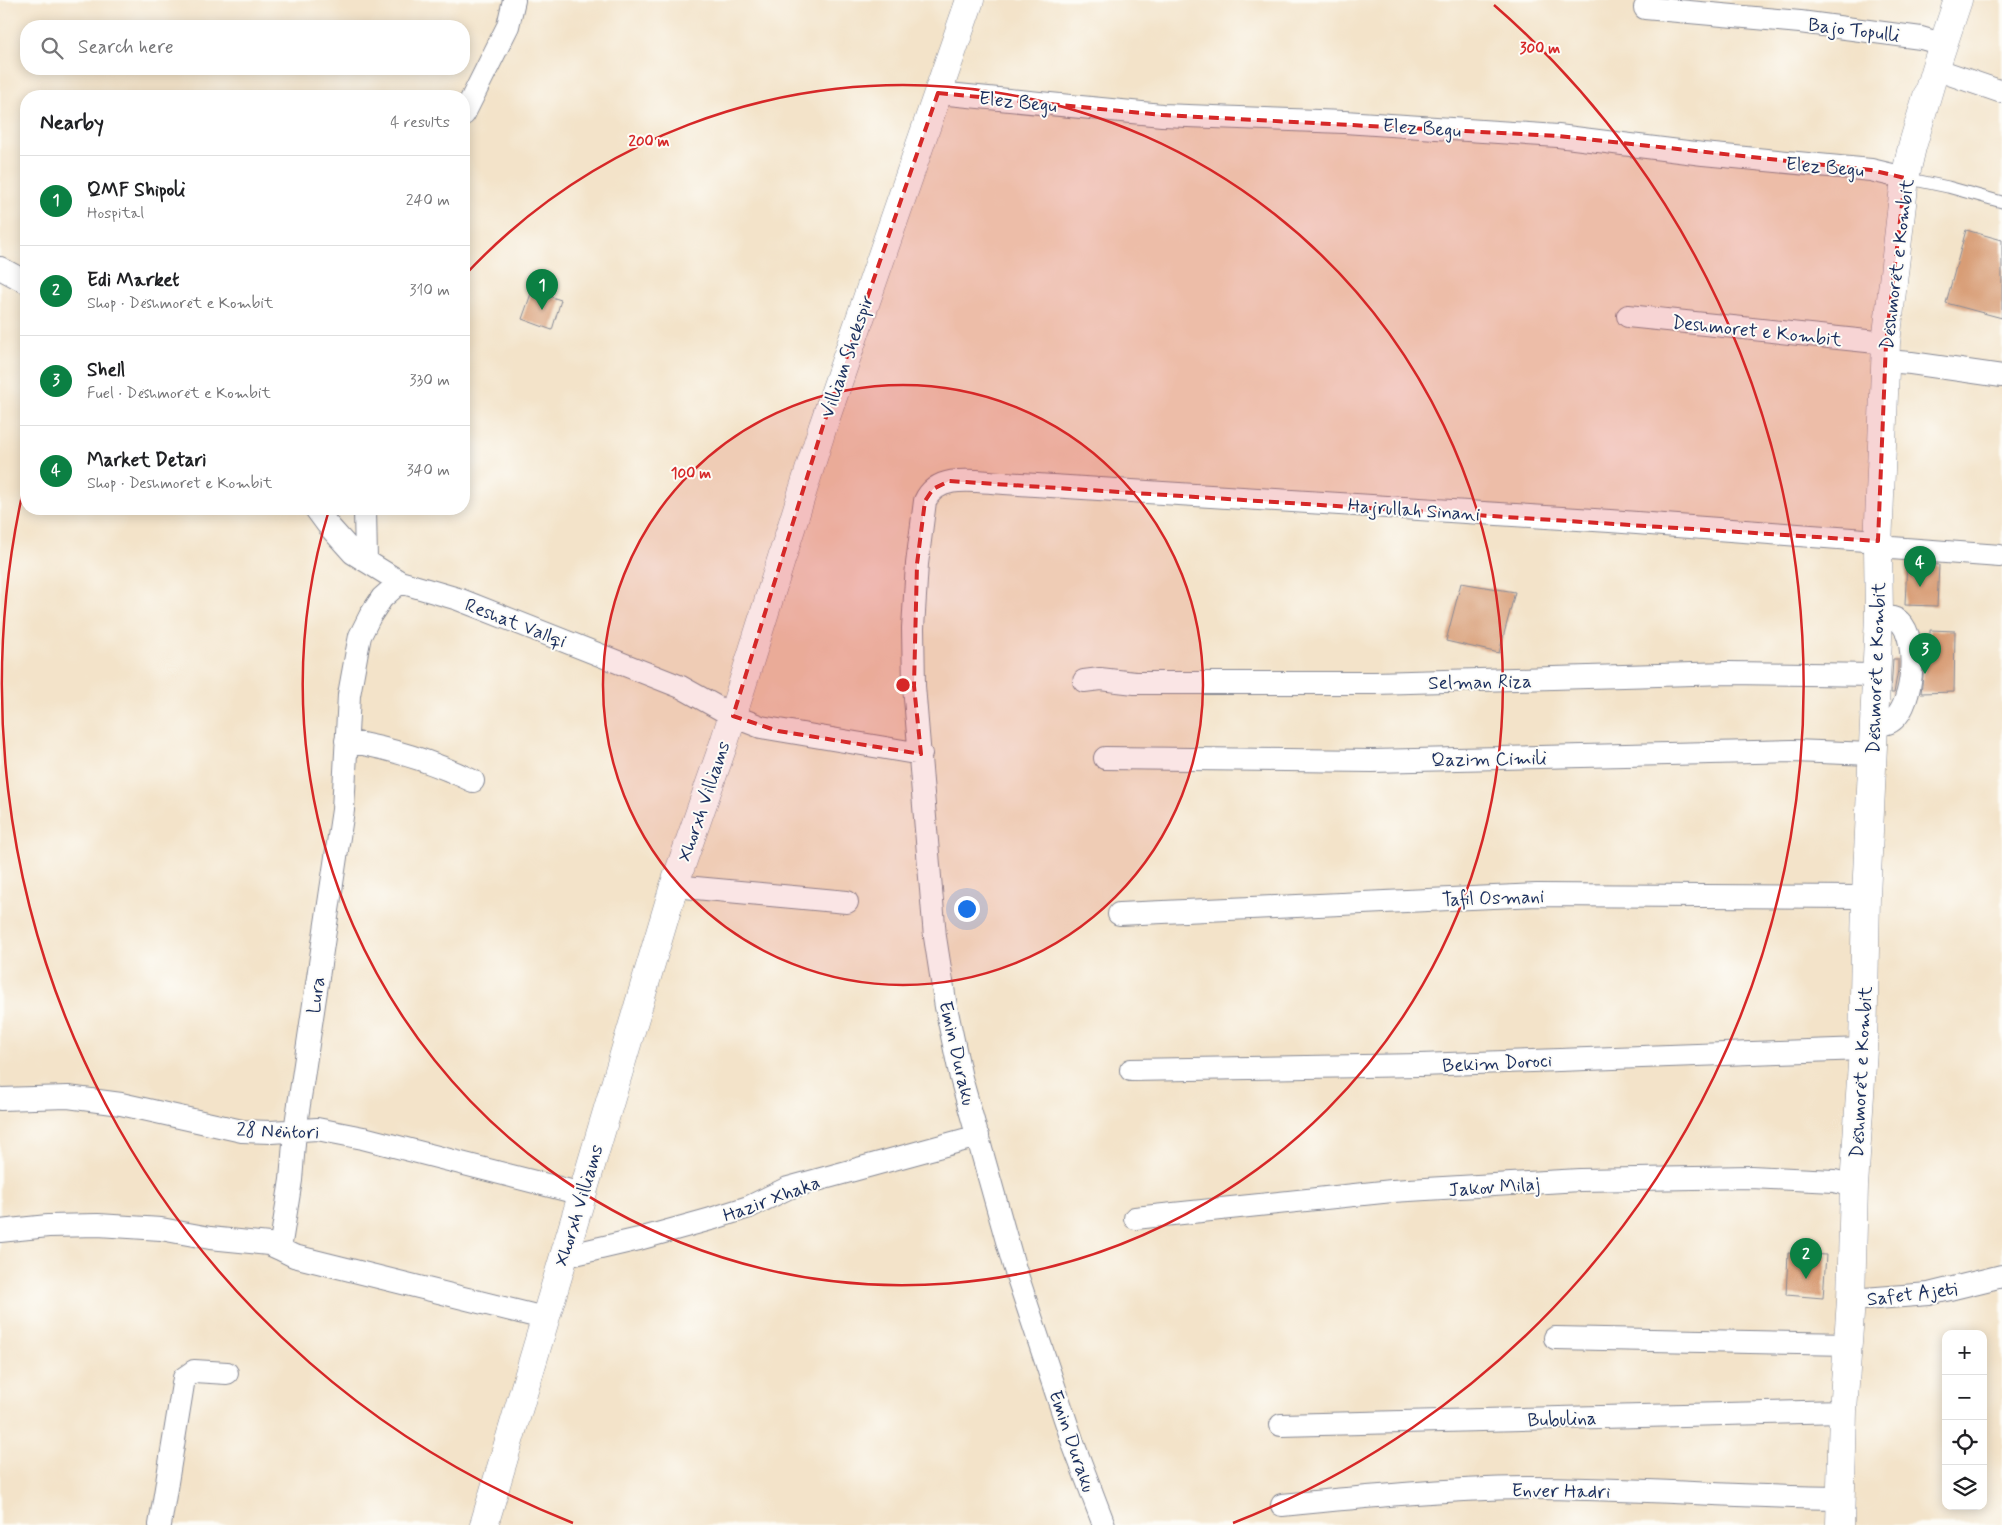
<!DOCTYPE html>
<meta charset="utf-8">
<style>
:root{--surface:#fff;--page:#f6f6f6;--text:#202124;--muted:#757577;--line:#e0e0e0;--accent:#0b8043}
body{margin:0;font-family:Mynerve,sans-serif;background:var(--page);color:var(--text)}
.controls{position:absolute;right:15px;bottom:15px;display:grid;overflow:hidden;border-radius:10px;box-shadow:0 2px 12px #0003}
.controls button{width:45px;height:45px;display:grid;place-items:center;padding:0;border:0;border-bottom:1px solid var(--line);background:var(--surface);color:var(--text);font:25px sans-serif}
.you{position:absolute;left:966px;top:908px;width:18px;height:18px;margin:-12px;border:4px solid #fff;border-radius:50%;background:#1a73e8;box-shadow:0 0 0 8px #1a73e833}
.badge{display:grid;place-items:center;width:32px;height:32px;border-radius:50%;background:var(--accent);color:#fff;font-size:16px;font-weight:700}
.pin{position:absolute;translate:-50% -41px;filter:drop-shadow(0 1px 2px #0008)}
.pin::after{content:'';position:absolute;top:26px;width:18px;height:15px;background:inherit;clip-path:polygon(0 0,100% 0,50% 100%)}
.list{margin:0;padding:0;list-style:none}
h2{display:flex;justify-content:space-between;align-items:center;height:65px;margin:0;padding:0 20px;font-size:21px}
h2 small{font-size:16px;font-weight:400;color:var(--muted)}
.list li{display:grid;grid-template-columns:32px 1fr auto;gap:15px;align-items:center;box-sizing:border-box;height:90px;padding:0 20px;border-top:1px solid var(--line)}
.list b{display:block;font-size:19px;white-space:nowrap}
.list p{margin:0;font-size:16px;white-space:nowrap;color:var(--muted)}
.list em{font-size:16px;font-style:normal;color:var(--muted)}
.icon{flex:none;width:28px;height:28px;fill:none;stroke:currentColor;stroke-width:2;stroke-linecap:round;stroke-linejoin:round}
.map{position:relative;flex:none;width:2002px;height:1525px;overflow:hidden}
.search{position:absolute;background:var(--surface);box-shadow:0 2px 12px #0003;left:20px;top:20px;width:450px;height:55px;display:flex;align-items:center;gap:12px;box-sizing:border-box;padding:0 18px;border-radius:20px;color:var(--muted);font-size:19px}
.panel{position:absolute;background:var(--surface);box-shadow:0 2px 12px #0003;left:20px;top:90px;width:450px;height:425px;border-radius:20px}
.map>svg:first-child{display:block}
.building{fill:#d89d76}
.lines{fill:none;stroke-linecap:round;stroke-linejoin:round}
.service-casing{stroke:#878994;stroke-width:13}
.minor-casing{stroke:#878994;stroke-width:24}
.tertiary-casing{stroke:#878994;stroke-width:29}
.secondary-casing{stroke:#878994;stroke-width:29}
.service{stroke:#fff;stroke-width:11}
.minor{stroke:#fff;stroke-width:22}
.tertiary{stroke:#fff;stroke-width:28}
.secondary{stroke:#fff;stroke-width:28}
.marked{fill:#d62828;fill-opacity:0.2;stroke:#d62828;stroke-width:4;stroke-dasharray:10 6;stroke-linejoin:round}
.ring{fill:none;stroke:#d62828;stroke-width:2.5}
.labels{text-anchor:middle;stroke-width:4;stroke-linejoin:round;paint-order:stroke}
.street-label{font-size:19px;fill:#1b2f5e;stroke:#fdfcf7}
.centre{fill:#d62828;stroke:#fdfcf7;stroke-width:2.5}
.ring-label{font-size:15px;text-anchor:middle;font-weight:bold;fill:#d62828;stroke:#fdfcf7;stroke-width:4;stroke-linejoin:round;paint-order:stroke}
</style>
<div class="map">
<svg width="2002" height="1525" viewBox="0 0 2002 1525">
<rect width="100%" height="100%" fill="#fdfcf7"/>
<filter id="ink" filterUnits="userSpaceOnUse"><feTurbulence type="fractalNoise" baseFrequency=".02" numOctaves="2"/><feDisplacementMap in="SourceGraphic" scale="10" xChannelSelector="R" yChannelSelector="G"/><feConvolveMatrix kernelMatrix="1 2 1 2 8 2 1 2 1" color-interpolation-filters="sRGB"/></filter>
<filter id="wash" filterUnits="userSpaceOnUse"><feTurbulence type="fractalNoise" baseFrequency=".0096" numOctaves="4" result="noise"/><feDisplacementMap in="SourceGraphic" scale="20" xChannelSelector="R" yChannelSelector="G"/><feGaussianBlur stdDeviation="1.12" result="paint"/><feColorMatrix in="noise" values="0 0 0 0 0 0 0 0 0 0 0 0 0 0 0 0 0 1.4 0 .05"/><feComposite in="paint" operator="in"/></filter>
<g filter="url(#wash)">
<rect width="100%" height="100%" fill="#f3e3c9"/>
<g id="blocks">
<path class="building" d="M1966,230L2002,240V318L1946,303Z
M532,291L561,300L552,330L522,319Z
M1907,562L1939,565L1937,606L1905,605Z
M1461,583L1515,592L1499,653L1446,641Z
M1930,630L1955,631L1954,692L1921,693L1925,659H1930Z
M1893,659H1898V670L1894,693H1891Z
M1788,1253L1826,1255L1823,1298L1786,1295Z"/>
</g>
</g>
<g filter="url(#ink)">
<use href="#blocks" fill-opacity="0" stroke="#878994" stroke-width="1"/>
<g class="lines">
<defs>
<path id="service" d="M1905,178L1948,187L2002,202"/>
<path id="minor" d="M1645,8L1800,22L1921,38L1942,44
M1935,69L2002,92
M938,93L1162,115L1344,122L1558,136L1703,154L1871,170L1905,178
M464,114L508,26L514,0
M0,268L26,282
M1628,316L1886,343
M1885,361L1911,363L2002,376
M316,509L327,524L353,553L400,582L458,599L681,687L733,716L761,727L921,754
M365,509L366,561
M1878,547L2000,556
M1084,681L1100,679L1135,683H1375L1728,673L1876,675
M1873,725C1880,724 1888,725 1894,719C1913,703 1919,640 1900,622C1895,617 1886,617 1879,616
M346,741C390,748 432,761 473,781
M1105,758L1372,761L1793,751L1872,754
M674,886L847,902
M1119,914L1537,895L1866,897
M1131,1070L1420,1065L1863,1049
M0,1099L68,1097L121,1104L242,1131L271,1132L317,1129L363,1138L582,1194
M1135,1218L1392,1191L1580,1180L1751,1177L1834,1181L1854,1186
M0,1231L48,1226L98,1225L161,1229L210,1238L269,1244L280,1249L291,1180L295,1131L343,810L349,695L357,651L360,636L370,616L382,598L400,582
M280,1249L294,1256L544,1318
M562,1257L639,1239L711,1219L749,1207L788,1188L978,1136
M1851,1300L1929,1294L2002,1276
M1555,1338L1849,1344
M1281,1425L1843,1411
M1282,1505C1363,1497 1445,1489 1527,1488C1632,1488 1736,1497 1841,1498
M160,1525L184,1378L194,1371L227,1373
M1104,1525L1074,1446L1014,1266L961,1078L946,1007L935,937L914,686L913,628L917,564L925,501C938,472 978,482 1004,483L1610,521L1878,541"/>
<path id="tertiary" d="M484,1525L674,886L724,743L823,426L970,0"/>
<path id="secondary" d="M1840,1525L1843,1411L1851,1300L1854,1186L1863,1049L1866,897L1879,616L1878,547L1886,343L1905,178L1912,147L1935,69L1958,0"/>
</defs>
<use href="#service" class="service-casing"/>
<use href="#minor" class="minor-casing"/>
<use href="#tertiary" class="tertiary-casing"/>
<use href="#secondary" class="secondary-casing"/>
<use href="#service" class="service"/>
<use href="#minor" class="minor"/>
<use href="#tertiary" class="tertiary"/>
<use href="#secondary" class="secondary"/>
</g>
</g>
<path class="marked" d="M938,93L1162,115L1558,136L1871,170L1905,178L1886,343L1878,541L949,481L933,489L925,501L917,564L914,686L921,754L778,731L733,716L823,426Z"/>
<circle cx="903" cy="685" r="300" fill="#d62828" fill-opacity=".12"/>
<g class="ring">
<circle cx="903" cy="685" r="300"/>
<path d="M464 276A600 600 0 1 1 329 510"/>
<path d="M573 1523A901 901 0 0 1 25 482M1494 5A901 901 0 0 1 1233 1523"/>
</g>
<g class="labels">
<g class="street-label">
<text transform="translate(1854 29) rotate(7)" y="7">Bajo Topulli</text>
<text transform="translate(1018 101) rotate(6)" y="7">Elez Begu</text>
<text transform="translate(1422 127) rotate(4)" y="7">Elez Begu</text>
<text transform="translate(1825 166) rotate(5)" y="7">Elez Begu</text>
<text transform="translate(1896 264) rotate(-83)" y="7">Dëshmorët e Kombit</text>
<text transform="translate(1757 330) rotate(6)" y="7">Deshmoret e Kombit</text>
<text transform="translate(846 356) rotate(-71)" y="7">Villiam Shekspir</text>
<text transform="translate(1414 509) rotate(4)" y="7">Hajrullah Sinani</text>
<text transform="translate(516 622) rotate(21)" y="7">Reshat Vallqi</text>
<text transform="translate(1875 668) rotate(-88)" y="7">Dëshmorët e Kombit</text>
<text transform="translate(1480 681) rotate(-1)" y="7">Selman Riza</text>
<text transform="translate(1489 758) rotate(-1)" y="7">Qazim Cimili</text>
<text transform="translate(703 801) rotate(-71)" y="7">Xhorxh Villiams</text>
<text transform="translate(1493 897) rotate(-2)" y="7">Tafil Osmani</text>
<text transform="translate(315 995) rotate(-82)" y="7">Lura</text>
<text transform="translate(958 1053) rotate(77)" y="7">Emin Duraku</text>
<text transform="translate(1497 1062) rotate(-3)" y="7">Bekim Doroci</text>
<text transform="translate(1860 1072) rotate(-87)" y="7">Dëshmorët e Kombit</text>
<text transform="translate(278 1130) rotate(2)" y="7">28 Nëntori</text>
<text transform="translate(1494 1186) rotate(-4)" y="7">Jakov Milaj</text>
<text transform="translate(771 1198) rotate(-20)" y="7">Hazir Xhaka</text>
<text transform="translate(578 1205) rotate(-73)" y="7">Xhorxh Villiams</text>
<text transform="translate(1912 1293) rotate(-7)" y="7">Safet Ajeti</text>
<text transform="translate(1562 1418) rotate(-2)" y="7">Bubulina</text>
<text transform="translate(1073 1441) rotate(71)" y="7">Emin Duraku</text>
<text transform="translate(1561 1490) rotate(1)" y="7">Enver Hadri</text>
</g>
</g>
<circle cx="903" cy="685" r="8" class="centre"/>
<g class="ring-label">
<text x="1540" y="53">300 m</text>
<text x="649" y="146">200 m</text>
<text x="691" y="478">100 m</text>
</g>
</svg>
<div class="controls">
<button>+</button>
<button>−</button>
<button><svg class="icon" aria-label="locate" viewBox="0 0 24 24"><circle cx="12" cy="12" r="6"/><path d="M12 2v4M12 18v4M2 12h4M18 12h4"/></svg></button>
<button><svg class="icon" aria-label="layers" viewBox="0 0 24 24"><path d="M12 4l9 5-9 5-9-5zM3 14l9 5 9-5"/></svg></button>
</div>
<div class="you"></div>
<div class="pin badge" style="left:542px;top:310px">1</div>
<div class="pin badge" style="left:1806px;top:1279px">2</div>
<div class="pin badge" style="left:1925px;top:674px">3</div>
<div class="pin badge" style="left:1920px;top:587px">4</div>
<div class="search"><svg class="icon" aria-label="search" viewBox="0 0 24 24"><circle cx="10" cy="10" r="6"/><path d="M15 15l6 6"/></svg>Search here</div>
<section class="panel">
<h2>Nearby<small>4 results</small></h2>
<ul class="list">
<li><span class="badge">1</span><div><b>QMF Shipoli</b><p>Hospital</p></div><em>240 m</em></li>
<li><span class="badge">2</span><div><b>Edi Market</b><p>Shop · Dëshmorët e Kombit</p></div><em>310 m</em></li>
<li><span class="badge">3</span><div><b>Shell</b><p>Fuel · Dëshmorët e Kombit</p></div><em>330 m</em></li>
<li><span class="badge">4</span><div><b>Market Detari</b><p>Shop · Deshmoret e Kombit</p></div><em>340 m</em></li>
</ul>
</section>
</div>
